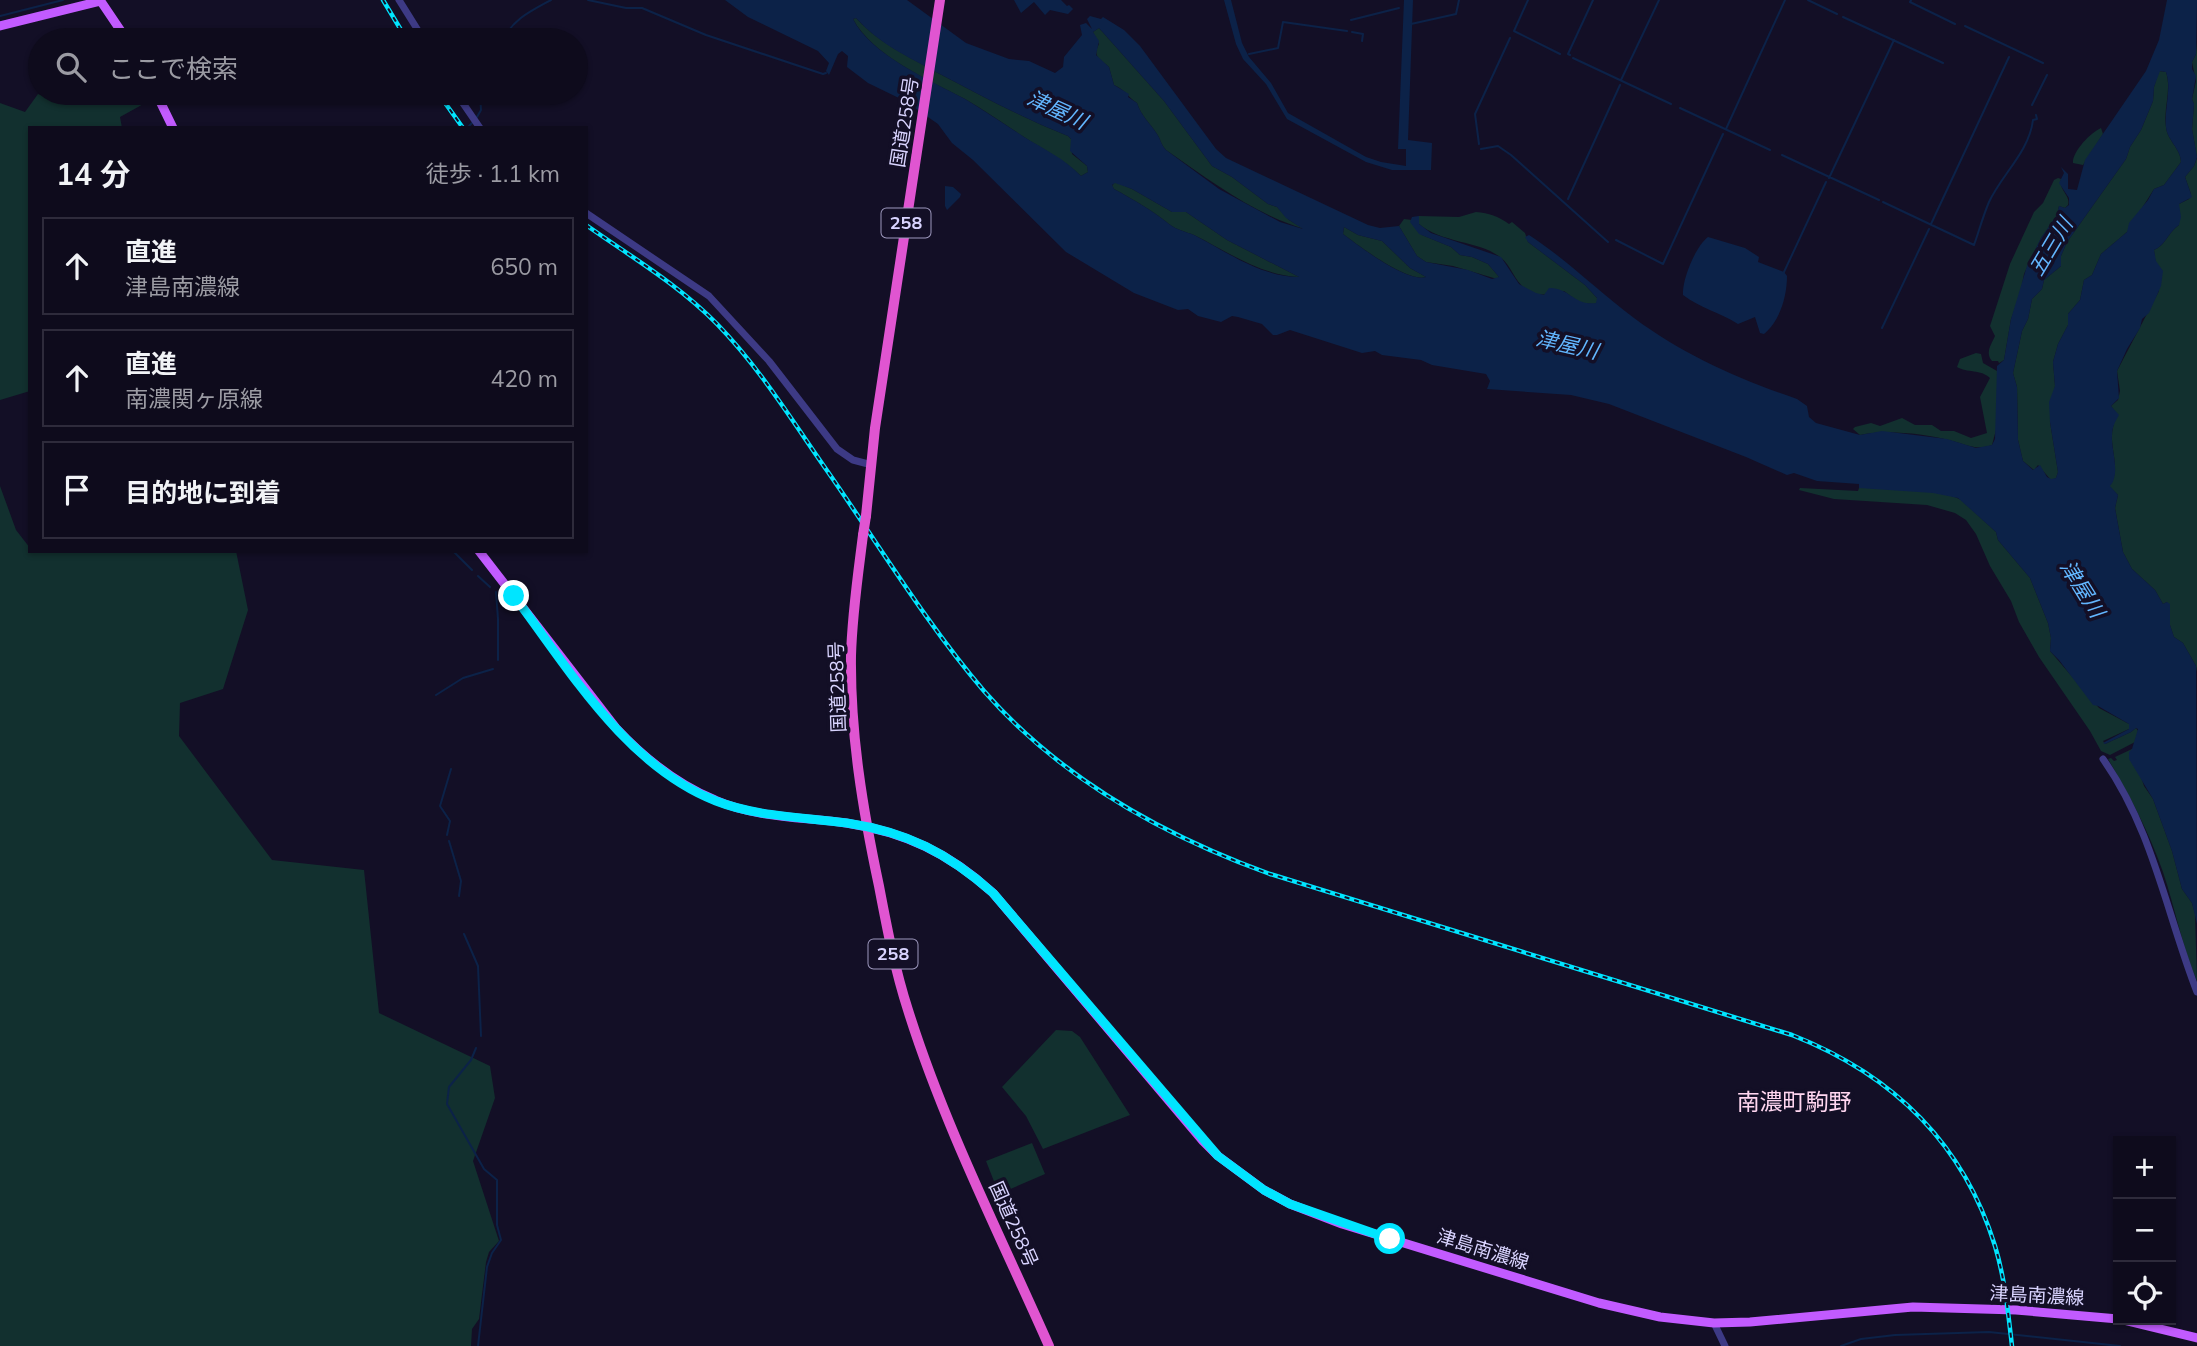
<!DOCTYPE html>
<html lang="ja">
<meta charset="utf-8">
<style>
:root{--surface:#0e0b1c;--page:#1c1929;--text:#f1f3f6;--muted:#9b9ba3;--line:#2e2b3b}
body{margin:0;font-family:Mulish,"Noto Sans JP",sans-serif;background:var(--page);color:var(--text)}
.controls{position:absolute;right:21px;bottom:21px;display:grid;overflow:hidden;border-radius:0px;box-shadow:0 2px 5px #0004}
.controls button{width:63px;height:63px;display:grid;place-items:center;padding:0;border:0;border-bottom:2px solid var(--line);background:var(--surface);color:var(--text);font:35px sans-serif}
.stop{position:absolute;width:21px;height:21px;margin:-16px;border:5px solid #00e5ff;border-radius:50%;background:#fff}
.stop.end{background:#00e5ff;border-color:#fff;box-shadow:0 2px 7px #0008}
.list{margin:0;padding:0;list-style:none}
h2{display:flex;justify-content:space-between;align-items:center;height:91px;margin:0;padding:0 28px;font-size:30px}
h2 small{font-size:23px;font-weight:400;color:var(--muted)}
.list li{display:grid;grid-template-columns:46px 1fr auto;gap:21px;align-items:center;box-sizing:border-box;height:98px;margin:0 14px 14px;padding:0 14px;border:2px solid var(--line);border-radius:0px}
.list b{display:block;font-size:26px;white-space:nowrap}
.list p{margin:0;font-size:23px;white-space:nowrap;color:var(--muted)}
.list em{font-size:23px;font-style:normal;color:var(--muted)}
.icon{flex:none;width:38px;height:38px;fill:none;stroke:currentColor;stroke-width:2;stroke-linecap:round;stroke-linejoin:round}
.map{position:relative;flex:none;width:2197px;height:1346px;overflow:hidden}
.search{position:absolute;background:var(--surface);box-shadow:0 2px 5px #0004;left:28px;top:28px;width:560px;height:77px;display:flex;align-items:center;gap:18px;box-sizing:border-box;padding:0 24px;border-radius:38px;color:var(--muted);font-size:26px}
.panel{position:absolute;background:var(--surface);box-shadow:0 2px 5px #0004;left:28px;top:126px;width:560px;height:427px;border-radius:0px}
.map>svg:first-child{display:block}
.green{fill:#12302f}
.water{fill:#0c2248;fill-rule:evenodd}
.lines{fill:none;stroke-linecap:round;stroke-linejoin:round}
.stream{stroke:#0c2248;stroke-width:2}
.tertiary{stroke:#3d3a85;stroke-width:7}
.primary{stroke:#c25bff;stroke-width:9}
.trunk{stroke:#e055d1;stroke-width:10}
.rail-casing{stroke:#00e5ff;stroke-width:4.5}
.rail{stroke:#130f26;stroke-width:2;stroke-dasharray:5;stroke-linecap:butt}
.trunk-bridge{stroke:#e055d1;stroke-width:10}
.route{stroke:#00e5ff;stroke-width:9}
.labels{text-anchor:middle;stroke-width:7;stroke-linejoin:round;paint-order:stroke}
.shield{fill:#130f26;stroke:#9e99be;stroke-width:2}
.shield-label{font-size:18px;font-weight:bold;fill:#d9d4ff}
.street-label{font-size:19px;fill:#d9d4ff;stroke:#130f26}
.water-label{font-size:21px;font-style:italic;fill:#62b6ff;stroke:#130f26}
.quarter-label{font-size:23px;fill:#ffd6f0;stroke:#130f26}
</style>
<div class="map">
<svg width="2197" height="1346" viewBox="0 0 2197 1346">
<rect width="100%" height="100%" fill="#130f26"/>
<path class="green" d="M856,18C880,44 906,55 936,72C980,95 1022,118 1068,136L1071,139L1072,154L1087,166L1088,172L1081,176C1065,160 1044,150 1024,137C1004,124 986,111 965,99C930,81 872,55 853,19Z
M1099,28L1164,101L1212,166L1232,177L1268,204L1277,207L1289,220L1304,229C1250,212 1213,182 1166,150C1161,145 1161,140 1157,134C1150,123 1141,116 1137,103C1128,97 1124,89 1114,85L1109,67C1100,59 1092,57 1099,44L1093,32Z
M2197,42V672L2196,666L2183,643L2174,637L2170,625L2167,602L2163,604L2155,590L2132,569L2123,552L2115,508L2118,495L2109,486C2121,473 2111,450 2112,436C2112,428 2115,421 2116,413L2111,406L2118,400L2120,391L2117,371L2159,291L2154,250C2165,246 2169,231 2179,225V204L2189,199L2191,194L2185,177L2194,166L2197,158L2192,129L2194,104L2192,99L2196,81L2192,62L2196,54Z
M2159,71L2166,72C2172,90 2163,109 2166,127C2167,140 2181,149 2181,162L2164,185L2154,189L2127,232L2101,254L2092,275L2084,280L2080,300L2068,314V325L2058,344L2053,362L2055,386L2050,422L2058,472L2056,478L2051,480L2038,465L2034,470L2023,461L2018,440L2017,387L2013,373L2022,331L2028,319L2032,299L2042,289L2044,280L2061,266V256L2067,242L2126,159L2130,147L2141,130L2153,101L2154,87Z
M72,93H148L147,102L120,117L122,128H30V391L0,400V103L25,112L38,94L52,100Z
M2101,128L2103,134L2083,165L2073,163C2072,152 2091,132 2101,128Z
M2058,178L2061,179C2058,190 2071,195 2068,205L2065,208L2059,206L2057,216L2041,238L2024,274L2020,295L2011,319L2004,360L1999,363L1998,361H1992C1985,353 1991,345 1995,336L1990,326L2010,264L2034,212L2043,203L2054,180Z
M1115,182L1132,189L1172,212H1186L1227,240L1299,277C1260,275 1228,252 1194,235C1186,232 1175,229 1169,224C1152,210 1134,200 1114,189L1112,186Z
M1476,212C1489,213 1498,216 1509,224L1512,222L1525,233L1528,242L1585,285L1597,298L1598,302L1594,304L1580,303L1564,291C1556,292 1545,296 1537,294C1513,287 1515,268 1500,257C1480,241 1441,243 1419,224V216L1459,217Z
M1404,219L1412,220L1422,235L1451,247L1460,255L1472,257L1488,264L1499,277L1497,279L1453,266L1426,262L1417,256L1399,226Z
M1344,227L1358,235L1382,241L1410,268L1426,277C1408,283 1359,246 1343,234Z
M1976,353L1981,354L1983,363L1997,371V426L1992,445C1976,451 1965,444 1949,440C1924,434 1886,429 1860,435L1853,429L1855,427L1871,423L1880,426L1902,418L1915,425H1932L1941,431H1954L1971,438L1987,433L1980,397L1990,378C1981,369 1967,373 1957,367L1960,359Z
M0,486L16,530L30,548V551H236L248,610L223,689L180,703L179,736L272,860L364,870L379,1013L490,1066L495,1098L473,1161L499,1241L489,1252L486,1262L479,1319L472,1329L471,1346H0Z
M1800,488L1858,491L1859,488C1882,488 1943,489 1961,500L1996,532L1998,540L2030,578L2048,623L2051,638L2050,651L2099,708L2129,724V729L2103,741L2105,744L2131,732L2136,728L2138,731L2135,742L2110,755L2101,751L2090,731L2039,657L2019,622L2011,601L1990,566L1976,534L1966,520L1955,513L1927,505L1834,499L1799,490Z
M2132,749L2144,786L2153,799L2172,851L2182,889L2192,903L2195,914L2197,981C2182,946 2175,908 2163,872C2149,832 2130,796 2108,759L2111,758L2114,761L2117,760L2115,757Z
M1056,1030L1072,1031L1080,1037L1130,1115L1043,1149L1026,1116L1002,1087Z
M1032,1143L1045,1174L999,1194L986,1161Z"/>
<path class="water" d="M725,0H907L966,43L1009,59L1029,61L1055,73L1063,67L1064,57L1082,35L1080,25L1086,23L1092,29L1087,19L1090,16L1101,19L1103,17L1124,30L1140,46L1216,149L1226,158L1368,225L1380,228L1399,226L1417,256L1426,262L1468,270L1492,279L1499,277L1488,264L1472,257L1460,255L1451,247L1419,234L1410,222L1412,217L1419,216V224L1431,233L1501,257L1519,284L1536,293L1544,295L1549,288C1569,287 1574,306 1596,303L1597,298L1585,285L1528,242L1525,237L1529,235C1566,259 1598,291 1634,318C1684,355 1738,379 1797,399L1807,406L1809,417L1816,423L1860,435L1882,431L1947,439L1976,448L1992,445L1995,439L1997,366L2004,360L2011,319L2027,266L2041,238L2057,215L2059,206L2065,208L2069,205V198L2059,183L2064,173L2061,167L2068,174V189L2077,190L2085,160L2146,71L2159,40L2167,0H2197L2196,54L2192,62V69L2196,76L2192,99L2194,104L2192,129L2197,157L2194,166L2185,177L2192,197L2179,204L2181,217L2179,225C2169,231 2165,246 2154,250L2156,261L2163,271L2161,286L2149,313L2142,319L2140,328L2127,349L2117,371L2119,398L2111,406L2119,415C2115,422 2112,427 2112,436C2111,451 2121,473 2110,486L2118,495L2115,508L2123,552L2132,569L2155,590L2163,604L2167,602L2170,604V625L2174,637L2183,643L2196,666L2197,924L2192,903L2182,889L2172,851L2153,799L2129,759V752L2132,749L2138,729L2136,728L2131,732L2105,744L2103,743L2129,729V724L2098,706L2093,705L2059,660L2050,651L2051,638L2048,623L2030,578L1998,540L1996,532L1958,498L1933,493L1859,488V484L1817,481L1794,473L1787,475L1746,457L1609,404L1571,395L1487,389L1490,381L1486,374L1432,365L1421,360L1382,355L1375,351L1362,353L1290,330L1277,335H1273L1262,324L1238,317L1232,316L1221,322L1198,316L1188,309L1178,310L1134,293L1066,252L973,160L952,143L938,124L905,101L868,83L847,67L848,56L842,51L838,54L829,75L826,71L829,63L818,51L748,17ZM856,18C881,45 905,55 936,72C980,95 1022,118 1068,136L1071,139L1070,151L1087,166L1088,172L1081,176C1065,159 1044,149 1024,137C1004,124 985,111 965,99C931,81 870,54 853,19ZM1099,28L1164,101L1212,166L1232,177L1268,204L1277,207L1286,218L1303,229L1280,222L1219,189L1166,150C1161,145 1161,140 1157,134C1150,123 1141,116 1137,103L1128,97L1129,94L1114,85L1109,67L1096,55L1099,41L1093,32ZM2160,71L2166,72C2172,89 2164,109 2166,127C2167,140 2181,149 2181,162L2164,185L2154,189L2148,200L2129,223L2127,232L2101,254L2092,275L2084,280L2080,300L2068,314V325L2058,344L2053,362L2055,386L2049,402L2050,422L2058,472L2056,478L2051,479L2047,477L2040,465L2033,470L2023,461L2018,440L2017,387L2013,373L2022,331L2028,319L2032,299L2042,289L2044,280L2061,266V256L2067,242L2126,159L2130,147L2141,130L2153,101L2154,87ZM1115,183L1132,189L1172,212H1186L1227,240L1299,277C1261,277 1227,252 1194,235C1186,232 1175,229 1169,224C1152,210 1134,200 1114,189L1112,185ZM1344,227L1358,235L1382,241L1410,268L1426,277C1407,283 1359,246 1343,234Z
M1014,0H1061L1067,6L1069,5L1073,9L1068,14L1050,10L1045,15L1034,2L1021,13Z
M1224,0H1231L1242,43L1249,57L1271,83L1288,113L1366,157L1381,162L1406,166V149H1398L1404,0H1413L1408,140L1432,143L1431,170H1392L1366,162L1287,119L1266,84L1243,59L1236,44Z
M945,186L953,187L961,194L960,197L947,210L945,206Z
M1708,237L1745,248L1759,257L1758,262L1784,272L1787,276C1787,296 1780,321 1764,334L1760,333L1755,317L1738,324C1719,312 1700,308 1683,295C1682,280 1695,247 1708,237Z"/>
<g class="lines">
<path class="stream" d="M588,0L626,8H642L706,35L823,74L826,73
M1528,0L1514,31L1560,54
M1808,0L1837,14
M1911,0L1910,2L1955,24
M0,16L63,0
M1843,17L1943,63
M1351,20L1399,8
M1411,24L1456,14L1459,0
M1965,26L2043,63
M1352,32L1363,34L1362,41
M503,40C513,19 531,11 551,0
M1249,54L1278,48L1283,22L1347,31
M1570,55L1568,54L1593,0
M1573,58L1671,104
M1621,80L1659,0
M2032,105L2047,75
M1680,108L1770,150
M477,117L481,110L480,93
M467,128L474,121
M1726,129L1785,0
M1479,144L1475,114L1510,38
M1481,149L1498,146L1511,155L1608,242
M1782,155L1879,200
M1829,178L1894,40
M1568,199L1620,85
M1883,202L1974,245C1979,231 1983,216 1989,202C2002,174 2029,152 2033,120L2037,119L2036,115
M1931,224L2009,57
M1616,240L1663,264L1723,134
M1784,272L1826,182
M1882,328L1929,229
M453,551L472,570
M478,576L490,587
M496,592L498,619V660
M436,695L463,678L493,669
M447,835L450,821L440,806L451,769
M449,841L461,881L459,896
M464,934L478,966L481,1036
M476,1048L471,1060L449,1087L447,1104L484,1169L497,1180V1225L501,1240L492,1253L487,1267L478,1346
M1841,1346L1861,1339L1895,1335L1989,1332L2120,1346"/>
<path class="tertiary" d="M399,0L424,40
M456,93L480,128
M586,213L709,296L769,361L837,449L853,460L872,465
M2103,759C2153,830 2166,912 2197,992
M1714,1323L1725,1346"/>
<path class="primary" d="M100,0L127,40
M0,26L101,1
M156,93L173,128
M479,551L616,728C645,759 676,784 715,800C756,818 803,817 846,823C905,832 949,853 993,893L1203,1141L1218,1156L1264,1190L1290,1204L1342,1224L1599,1303L1660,1317L1714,1323L1750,1322L1913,1307L2016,1310L2118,1319
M2123,1320L2197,1338"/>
<path class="trunk" d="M866,516L875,428L940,0
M863,535C858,575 852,615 851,656C850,733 863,811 879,886C887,928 895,970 908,1010C944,1125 1000,1235 1049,1346"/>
<defs>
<path id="rail" d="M383,0L407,40
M438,93L463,128
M586,225C630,256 679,285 717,324C760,368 793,422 828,472C879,545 926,623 984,691C1061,779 1162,835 1270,874L1792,1035C1891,1074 1963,1142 1995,1246C2005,1279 2008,1312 2012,1346"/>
</defs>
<use href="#rail" class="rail-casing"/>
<use href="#rail" class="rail"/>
<path class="trunk-bridge" d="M863,535L866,516"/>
</g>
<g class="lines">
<path class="route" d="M514,596C569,669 626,766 716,801C757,817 804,817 847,823C907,832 948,853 993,893L1218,1156L1264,1190L1290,1204L1390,1239"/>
</g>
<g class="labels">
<g class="shield">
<rect x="881.5" y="208.5" width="49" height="29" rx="5"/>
<rect x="868.5" y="939.5" width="49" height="29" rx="5"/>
</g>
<g class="shield-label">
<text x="906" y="229">258</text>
<text x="893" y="960">258</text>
</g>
<g class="street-label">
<text transform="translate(904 122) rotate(-81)" y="7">国道258号</text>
<text transform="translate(837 687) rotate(-92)" y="7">国道258号</text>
<text transform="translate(1014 1224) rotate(66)" y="7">国道258号</text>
<text transform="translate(1483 1249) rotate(17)" y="7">津島南濃線</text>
<text transform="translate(2037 1295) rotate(3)" y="7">津島南濃線</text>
</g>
<g class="water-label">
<text transform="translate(1057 110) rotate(25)" y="7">津屋川</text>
<text transform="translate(2051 247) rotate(-59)" y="7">五三川</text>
<text transform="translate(1567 345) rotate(13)" y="7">津屋川</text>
<text transform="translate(2082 589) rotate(58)" y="7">津屋川</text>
</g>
<g class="quarter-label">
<text x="1794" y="1110">南濃町駒野</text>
</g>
</g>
</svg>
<div class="controls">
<button>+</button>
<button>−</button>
<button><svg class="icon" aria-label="locate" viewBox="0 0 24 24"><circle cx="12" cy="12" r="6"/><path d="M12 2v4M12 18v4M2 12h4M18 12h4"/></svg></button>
</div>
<div class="stop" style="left:1390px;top:1239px"></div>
<div class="stop end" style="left:514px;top:596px"></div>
<div class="search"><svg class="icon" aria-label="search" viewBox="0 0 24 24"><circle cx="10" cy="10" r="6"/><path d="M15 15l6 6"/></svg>ここで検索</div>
<section class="panel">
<h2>14 分<small>徒歩 · 1.1 km</small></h2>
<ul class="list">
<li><svg class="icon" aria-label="ahead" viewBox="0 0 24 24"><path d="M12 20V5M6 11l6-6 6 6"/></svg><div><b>直進</b><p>津島南濃線</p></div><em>650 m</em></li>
<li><svg class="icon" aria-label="ahead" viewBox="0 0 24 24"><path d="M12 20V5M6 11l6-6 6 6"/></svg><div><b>直進</b><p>南濃関ヶ原線</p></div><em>420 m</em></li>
<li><svg class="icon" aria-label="arrive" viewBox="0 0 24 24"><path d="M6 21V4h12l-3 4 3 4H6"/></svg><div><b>目的地に到着</b></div></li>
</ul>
</section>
</div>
